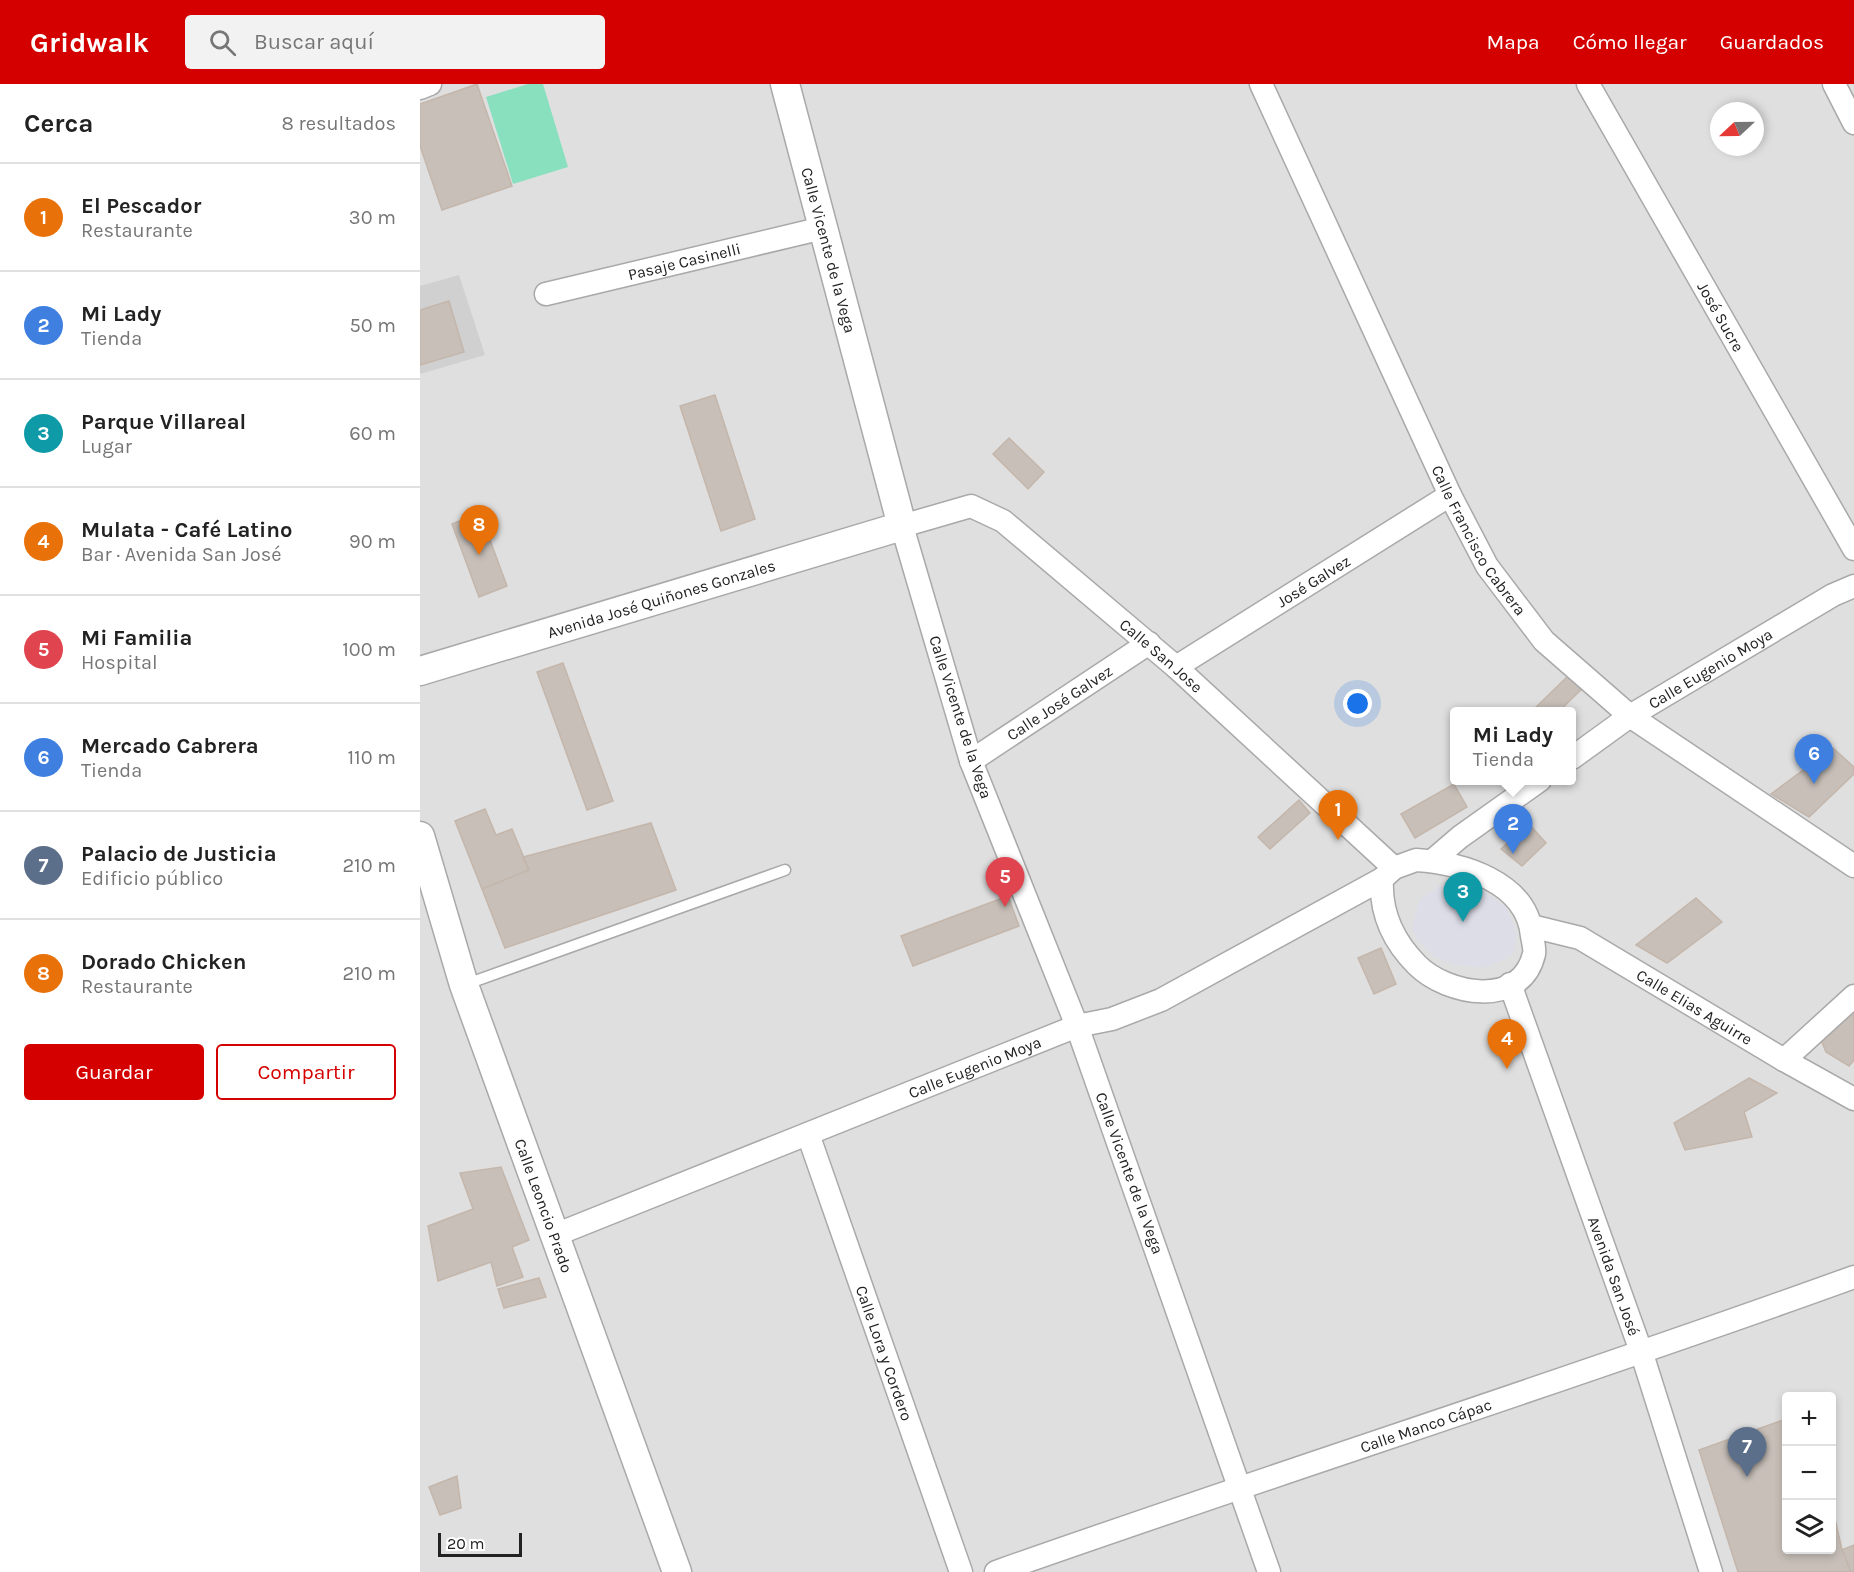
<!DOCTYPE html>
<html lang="es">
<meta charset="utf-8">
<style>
:root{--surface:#fff;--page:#f2f2f2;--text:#222;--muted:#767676;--line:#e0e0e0;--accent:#d40000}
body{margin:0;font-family:Karla,sans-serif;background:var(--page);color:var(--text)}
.controls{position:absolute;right:18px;bottom:18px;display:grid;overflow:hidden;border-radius:6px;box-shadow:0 3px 9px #0003}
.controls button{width:54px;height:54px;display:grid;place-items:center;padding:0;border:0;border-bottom:2px solid var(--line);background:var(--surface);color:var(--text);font:30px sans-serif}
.compass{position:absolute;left:1290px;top:18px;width:54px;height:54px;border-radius:50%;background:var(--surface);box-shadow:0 3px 9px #0003;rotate:248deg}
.scale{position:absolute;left:18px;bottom:15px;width:84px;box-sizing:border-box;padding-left:6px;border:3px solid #222;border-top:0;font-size:16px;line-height:21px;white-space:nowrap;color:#222;-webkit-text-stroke:4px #fff;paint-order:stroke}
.you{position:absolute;left:938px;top:620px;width:21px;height:21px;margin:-15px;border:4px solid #fff;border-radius:50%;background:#1a73e8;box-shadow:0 0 0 9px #1a73e833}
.badge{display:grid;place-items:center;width:39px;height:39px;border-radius:50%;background:var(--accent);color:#fff;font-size:20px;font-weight:700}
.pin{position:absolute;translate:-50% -50px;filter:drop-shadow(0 2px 3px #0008)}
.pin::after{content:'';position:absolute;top:32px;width:21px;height:18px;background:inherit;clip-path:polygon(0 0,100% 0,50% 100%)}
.popup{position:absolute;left:1030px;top:623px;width:126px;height:78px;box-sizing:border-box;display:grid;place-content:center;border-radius:6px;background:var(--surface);filter:drop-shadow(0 2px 4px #0005);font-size:20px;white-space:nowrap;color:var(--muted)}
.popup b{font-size:22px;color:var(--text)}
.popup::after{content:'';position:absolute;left:50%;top:100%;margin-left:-12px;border:12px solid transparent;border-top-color:var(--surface)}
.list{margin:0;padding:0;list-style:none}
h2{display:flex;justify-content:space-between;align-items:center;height:78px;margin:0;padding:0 24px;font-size:26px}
h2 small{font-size:20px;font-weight:400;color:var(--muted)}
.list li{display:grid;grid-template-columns:39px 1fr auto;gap:18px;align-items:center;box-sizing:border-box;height:108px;padding:0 24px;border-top:2px solid var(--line)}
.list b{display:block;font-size:22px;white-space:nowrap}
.list p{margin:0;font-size:20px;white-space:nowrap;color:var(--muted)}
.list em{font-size:20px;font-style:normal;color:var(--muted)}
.actions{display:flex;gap:12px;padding:18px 24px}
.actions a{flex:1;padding:14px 0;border:2px solid var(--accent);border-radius:6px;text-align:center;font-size:21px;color:var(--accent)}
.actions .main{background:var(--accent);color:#fff}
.icon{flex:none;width:33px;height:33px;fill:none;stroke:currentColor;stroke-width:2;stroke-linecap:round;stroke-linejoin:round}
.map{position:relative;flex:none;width:1434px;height:1488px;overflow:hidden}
header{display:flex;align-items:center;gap:36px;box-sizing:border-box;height:84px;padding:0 30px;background:var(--accent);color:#fff}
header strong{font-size:28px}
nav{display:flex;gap:33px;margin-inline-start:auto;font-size:21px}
.search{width:420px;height:54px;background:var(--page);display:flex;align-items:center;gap:15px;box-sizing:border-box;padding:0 21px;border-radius:6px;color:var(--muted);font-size:22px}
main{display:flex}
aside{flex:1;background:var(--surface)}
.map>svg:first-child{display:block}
.residential{fill:#e0dfdf;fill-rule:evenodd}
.religious{fill:#d0d0d0}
.pitch{fill:#88e0be}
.plaza{fill:#dddde8}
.building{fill:#c7bfb8;stroke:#c4b6ab;stroke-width:1.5}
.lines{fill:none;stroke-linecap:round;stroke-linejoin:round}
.service-casing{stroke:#a9a9a9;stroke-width:13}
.minor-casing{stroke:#a9a9a9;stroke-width:25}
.tertiary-casing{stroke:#a9a9a9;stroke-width:31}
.service{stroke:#fff;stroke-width:10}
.minor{stroke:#fff;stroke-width:22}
.tertiary{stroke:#fff;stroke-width:28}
.labels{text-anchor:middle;stroke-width:4.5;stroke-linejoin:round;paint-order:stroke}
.street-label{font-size:16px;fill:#222;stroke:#fff}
</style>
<header>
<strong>Gridwalk</strong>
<div class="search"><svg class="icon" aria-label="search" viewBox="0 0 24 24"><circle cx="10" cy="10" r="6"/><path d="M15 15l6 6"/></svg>Buscar aquí</div>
<nav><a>Mapa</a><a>Cómo llegar</a><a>Guardados</a></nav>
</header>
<main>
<aside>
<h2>Cerca<small>8 resultados</small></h2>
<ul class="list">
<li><span class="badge" style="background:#e8710a">1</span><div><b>El Pescador</b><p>Restaurante</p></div><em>30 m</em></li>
<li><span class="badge" style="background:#3f7fe0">2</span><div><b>Mi Lady</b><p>Tienda</p></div><em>50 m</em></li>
<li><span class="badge" style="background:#0f9aa8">3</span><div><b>Parque Villareal</b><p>Lugar</p></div><em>60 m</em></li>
<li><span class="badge" style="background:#e8710a">4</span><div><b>Mulata - Café Latino</b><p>Bar · Avenida San José</p></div><em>90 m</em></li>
<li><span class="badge" style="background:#e0444e">5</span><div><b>Mi Familia</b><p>Hospital</p></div><em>100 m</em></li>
<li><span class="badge" style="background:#3f7fe0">6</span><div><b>Mercado Cabrera</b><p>Tienda</p></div><em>110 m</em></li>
<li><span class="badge" style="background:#5c6f8a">7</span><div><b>Palacio de Justicia</b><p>Edificio público</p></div><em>210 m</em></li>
<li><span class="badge" style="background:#e8710a">8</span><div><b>Dorado Chicken</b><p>Restaurante</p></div><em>210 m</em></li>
</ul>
<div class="actions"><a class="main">Guardar</a><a>Compartir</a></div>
</aside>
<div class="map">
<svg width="1434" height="1488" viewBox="0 0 1434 1488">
<rect width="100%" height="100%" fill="#f2efe9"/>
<path class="residential" d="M0,0H1434V1488H0ZM1299,27H1335V63H1299ZM1034,628H1152V696H1034ZM1366,1312H1412V1466H1366Z"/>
<path class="religious" d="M39,191L65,271L0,290V202Z"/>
<path class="pitch" d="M108,0H123L148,83L93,100L66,13Z"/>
<path class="plaza" d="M1034,798L1060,804L1086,823L1097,850L1093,869L1086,875L1063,884L1033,880L1013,872L997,855L992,843L999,817L1017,803Z"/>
<path class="building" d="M57,0L92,102L22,126L0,62V20Z
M29,217L44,268L0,281V226Z
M295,311L335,435L301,447L260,322Z
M589,354L624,388L608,405L573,370Z
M60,429L87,502L59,513L32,440Z
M143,579L193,717L167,726L117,588Z
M1151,589L1164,603L1138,628H1111Z
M1413,664L1434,683V690L1389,733L1351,710Z
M1034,700L1047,723L995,754L981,730Z
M879,716L890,729L850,765L838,753Z
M65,725L76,751L92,745L109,786L62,805L35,737Z
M231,739L256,806L85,864L62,805L109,786L103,773L107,772Z
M1109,740L1126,759L1102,782L1081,765Z
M588,812L599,842L493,882L481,852Z
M1276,814L1302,838L1247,879L1216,861Z
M961,864L976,900L954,910L938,874Z
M1434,922V976L1429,982L1406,968L1401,956Z
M1329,994L1357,1009L1324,1028L1332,1053L1265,1066L1254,1039Z
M81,1083L109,1156L92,1163L103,1193L77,1202L71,1178L18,1197L8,1142L53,1125L40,1089Z
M119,1194L126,1213L84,1224L78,1205Z
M1366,1335V1466H1412V1421L1422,1466L1431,1488H1318L1279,1366Z
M37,1392L41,1424L20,1431L9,1403Z
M1434,1461V1488H1431L1422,1466Z"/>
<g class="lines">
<defs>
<path id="service" d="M44,901L365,786"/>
<g id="minor">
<path id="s1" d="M841,0L1030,411L1067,482L1124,557L1210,632L1434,782"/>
<path id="s2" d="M1168,0L1434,465"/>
<path d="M1414,0L1434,39"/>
<path d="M0,4L10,0"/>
<path id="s3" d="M126,210L403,144"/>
<path id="s4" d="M756,583L1030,411"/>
<path id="s5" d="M1152,674L1210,632L1413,511L1434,502"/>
<path id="s6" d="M551,677L729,559"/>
<path d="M996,776C1041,779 1107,797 1112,852C1113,857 1115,865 1114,870C1101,925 1027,911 997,881C973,857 960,829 962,795L974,784Z"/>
<path d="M1012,777L1040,753L1120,696"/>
<path id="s7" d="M1111,842L1160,854L1364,976L1434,1015"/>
<path id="s8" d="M1090,900L1222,1270L1291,1488"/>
<path d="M1364,976L1434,912"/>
<path id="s9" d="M388,1050L541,1488"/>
<path id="s10" d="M135,1151L657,942L692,935L741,916L962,795"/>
<path id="s11" d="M576,1488C862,1387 1150,1296 1434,1193"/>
<path id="s12" d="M849,1488L657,942L551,677L482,442L551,422L583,437L756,583L974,784"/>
</g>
<g id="tertiary">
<path id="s13" d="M0,587L482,442L365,0"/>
<path id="s14" d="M0,752L44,901L257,1488"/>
</g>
</defs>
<use href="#service" class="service-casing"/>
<use href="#minor" class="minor-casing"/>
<use href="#tertiary" class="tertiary-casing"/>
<use href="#service" class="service"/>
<use href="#minor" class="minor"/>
<use href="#tertiary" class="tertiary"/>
</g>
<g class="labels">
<g class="street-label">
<text transform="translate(409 166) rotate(75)" y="6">Calle Vicente de la Vega</text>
<text dy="6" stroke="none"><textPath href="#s3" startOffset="142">Pasaje Casinelli</textPath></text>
<text dy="6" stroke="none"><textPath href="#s2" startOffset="268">José Sucre</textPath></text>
<text dy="6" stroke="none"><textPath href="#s1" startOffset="506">Calle Francisco Cabrera</textPath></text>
<text dy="6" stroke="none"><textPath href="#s4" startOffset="162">José Galvez</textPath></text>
<text dy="6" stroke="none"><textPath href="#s13" startOffset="252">Avenida José Quiñones Gonzales</textPath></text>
<text dy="6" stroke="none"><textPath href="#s12" startOffset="1424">Calle San Jose</textPath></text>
<text dy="6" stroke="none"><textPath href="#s5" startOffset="165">Calle Eugenio Moya</textPath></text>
<text dy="6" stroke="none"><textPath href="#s6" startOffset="106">Calle José Galvez</textPath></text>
<text transform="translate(541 633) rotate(72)" y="6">Calle Vicente de la Vega</text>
<text dy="6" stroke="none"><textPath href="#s7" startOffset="184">Calle Elias Aguirre</textPath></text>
<text dy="6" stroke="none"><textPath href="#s10" startOffset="452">Calle Eugenio Moya</textPath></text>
<text transform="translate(710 1089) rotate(70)" y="6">Calle Vicente de la Vega</text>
<text dy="6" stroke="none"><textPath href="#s14" startOffset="390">Calle Leoncio Prado</textPath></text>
<text dy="6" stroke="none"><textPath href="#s8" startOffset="310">Avenida San José</textPath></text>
<text dy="6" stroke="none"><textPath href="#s9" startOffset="232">Calle Lora y Cordero</textPath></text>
<text dy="6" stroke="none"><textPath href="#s11" startOffset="454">Calle Manco Cápac</textPath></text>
</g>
</g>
</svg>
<div class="controls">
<button>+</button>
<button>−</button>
<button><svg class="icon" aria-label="layers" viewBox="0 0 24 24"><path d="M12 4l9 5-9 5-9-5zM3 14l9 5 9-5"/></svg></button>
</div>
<svg class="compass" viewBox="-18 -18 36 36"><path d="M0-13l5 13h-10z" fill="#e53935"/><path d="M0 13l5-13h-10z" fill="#767676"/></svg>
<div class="scale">20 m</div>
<div class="you"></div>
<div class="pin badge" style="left:918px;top:756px;background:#e8710a">1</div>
<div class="pin badge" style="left:1093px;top:770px;background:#3f7fe0">2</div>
<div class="popup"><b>Mi Lady</b>Tienda</div>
<div class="pin badge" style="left:1043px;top:838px;background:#0f9aa8">3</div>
<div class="pin badge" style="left:1087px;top:985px;background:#e8710a">4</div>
<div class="pin badge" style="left:585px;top:823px;background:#e0444e">5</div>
<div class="pin badge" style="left:1394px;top:700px;background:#3f7fe0">6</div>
<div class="pin badge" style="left:1327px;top:1393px;background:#5c6f8a">7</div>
<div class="pin badge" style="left:59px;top:471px;background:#e8710a">8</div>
</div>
</main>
